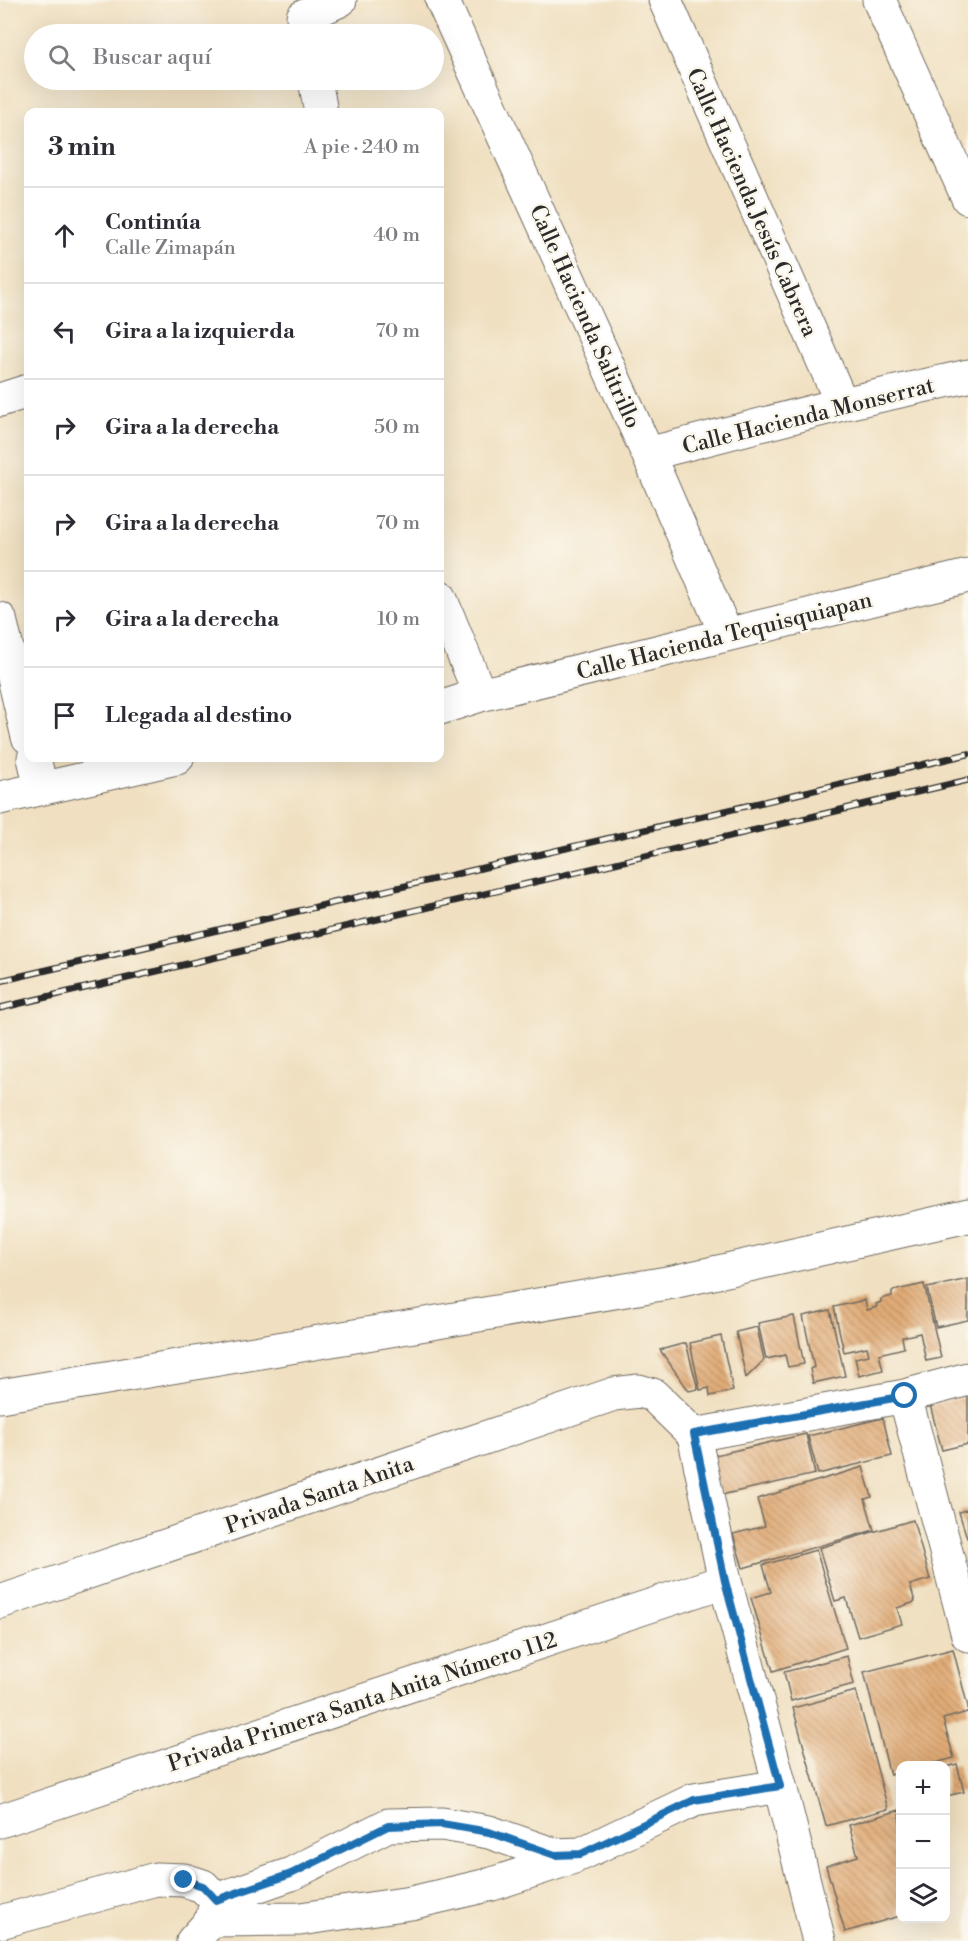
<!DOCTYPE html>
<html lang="es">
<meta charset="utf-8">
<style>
:root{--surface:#fff;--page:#f2f2f3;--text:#2b2b33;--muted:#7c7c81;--line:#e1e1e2}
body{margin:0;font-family:"Libre Bodoni",serif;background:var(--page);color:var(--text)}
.controls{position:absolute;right:18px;bottom:18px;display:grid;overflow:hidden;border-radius:12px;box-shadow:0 6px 24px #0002}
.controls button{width:54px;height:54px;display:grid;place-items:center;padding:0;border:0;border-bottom:2px solid var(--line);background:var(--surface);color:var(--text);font:30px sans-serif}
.stop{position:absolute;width:18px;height:18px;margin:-14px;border:4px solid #1f6fb2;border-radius:50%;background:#fff}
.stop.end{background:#1f6fb2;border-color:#fff;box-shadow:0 2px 6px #0008}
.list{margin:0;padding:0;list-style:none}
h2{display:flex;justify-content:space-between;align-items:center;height:78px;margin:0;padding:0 24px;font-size:26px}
h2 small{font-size:20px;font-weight:400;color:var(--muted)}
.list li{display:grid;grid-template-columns:39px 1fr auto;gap:18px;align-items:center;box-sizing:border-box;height:96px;padding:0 24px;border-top:2px solid var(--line)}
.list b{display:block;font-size:22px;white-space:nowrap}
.list p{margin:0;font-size:20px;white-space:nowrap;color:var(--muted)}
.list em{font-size:20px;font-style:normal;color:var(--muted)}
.icon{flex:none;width:33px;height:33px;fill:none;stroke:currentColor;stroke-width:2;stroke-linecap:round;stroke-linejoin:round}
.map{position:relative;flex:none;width:968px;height:1941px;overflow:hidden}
.search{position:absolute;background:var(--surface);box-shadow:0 6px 24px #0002;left:24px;top:24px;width:420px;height:66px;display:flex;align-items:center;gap:15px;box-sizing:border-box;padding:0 21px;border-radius:33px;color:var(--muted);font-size:22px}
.panel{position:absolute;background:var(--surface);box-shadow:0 6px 24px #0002;left:24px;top:108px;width:420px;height:654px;border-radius:12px}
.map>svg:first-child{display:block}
.building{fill:url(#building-back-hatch)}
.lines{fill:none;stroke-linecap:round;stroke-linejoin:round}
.minor-casing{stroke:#706a60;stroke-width:35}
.minor{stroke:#fff;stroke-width:33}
.rail-casing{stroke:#2b2b2b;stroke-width:7}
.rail{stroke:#fbf7ec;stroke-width:4.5;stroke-dasharray:14;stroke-linecap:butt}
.route{stroke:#1f6fb2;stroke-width:8}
.labels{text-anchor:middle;stroke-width:5;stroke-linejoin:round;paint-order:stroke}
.street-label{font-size:22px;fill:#2b2b2b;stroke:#fbf7ec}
</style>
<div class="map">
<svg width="968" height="1941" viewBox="0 0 968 1941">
<defs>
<pattern id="building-back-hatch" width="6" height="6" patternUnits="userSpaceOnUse" patternTransform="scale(1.5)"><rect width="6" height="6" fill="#e1ac77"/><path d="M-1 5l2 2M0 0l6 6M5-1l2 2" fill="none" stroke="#b78c62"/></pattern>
</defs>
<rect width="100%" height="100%" fill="#fbf7ec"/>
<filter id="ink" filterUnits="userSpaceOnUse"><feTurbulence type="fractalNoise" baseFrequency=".0167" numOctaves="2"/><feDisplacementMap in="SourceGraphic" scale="12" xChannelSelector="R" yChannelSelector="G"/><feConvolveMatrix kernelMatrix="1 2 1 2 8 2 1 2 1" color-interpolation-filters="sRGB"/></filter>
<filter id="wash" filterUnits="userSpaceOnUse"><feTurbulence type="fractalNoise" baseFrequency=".008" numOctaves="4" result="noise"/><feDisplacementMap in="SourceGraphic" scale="24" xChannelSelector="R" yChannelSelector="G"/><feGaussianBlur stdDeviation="1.35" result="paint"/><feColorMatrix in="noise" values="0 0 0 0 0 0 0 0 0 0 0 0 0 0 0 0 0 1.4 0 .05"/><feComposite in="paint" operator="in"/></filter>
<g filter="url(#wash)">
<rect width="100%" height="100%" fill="#f0e0c1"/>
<g id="blocks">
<path class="building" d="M968,1279V1320L936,1327L927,1288Z
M924,1284L941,1358L926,1361L920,1333L902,1337L904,1348L879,1354L883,1370L859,1376L855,1358L869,1355L867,1347L844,1352L834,1307L865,1300L867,1310L877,1307L876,1304L881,1302V1299L892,1296V1291Z
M830,1310L845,1376L813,1383L810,1369L814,1367L803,1316Z
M794,1316L804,1364L788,1367L785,1355L766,1359L758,1323Z
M757,1327L764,1360L746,1378L736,1332Z
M721,1336L733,1391L710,1396L709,1388L700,1390L690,1343Z
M686,1343L698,1389L689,1391L660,1350Z
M968,1396V1444L942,1450L930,1405Z
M883,1418L892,1456L818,1474L808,1436Z
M806,1434L815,1474L721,1495L711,1456Z
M863,1467L872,1497L865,1499L874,1530L743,1568L733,1534L765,1526L757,1499Z
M968,1509V1538H967L959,1512Z
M913,1520L930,1579L910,1585L915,1602L897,1608L902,1624L858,1637L846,1598L835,1601L819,1548Z
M816,1550L846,1648L773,1671L751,1598L771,1592L763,1565Z
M953,1649L968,1707V1712L943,1719L954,1758L924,1766H900V1772L890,1775L864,1672Z
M847,1656L854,1684L791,1701L784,1672Z
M856,1691L888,1809L826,1826L793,1708Z
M957,1764L964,1792L946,1796V1767Z
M900,1810V1916L845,1932L826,1866L858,1856L849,1825Z"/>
</g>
</g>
<g filter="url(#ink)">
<use href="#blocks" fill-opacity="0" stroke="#706a60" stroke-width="1.5"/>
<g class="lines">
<defs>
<path id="minor" d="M442,0L648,454L726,634
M665,0L842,404
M879,0L968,198
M303,17L340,0
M315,80L321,112
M0,400L28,391
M648,454L842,404L968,376
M440,597L480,695
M0,619L28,737
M440,708L480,695L968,576
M34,758L41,788
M0,798L177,758
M0,1396L673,1282L968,1216
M905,1396L968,1635
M694,1435L905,1396L968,1379
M0,1602L614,1394L639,1391L653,1395L694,1435L725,1581L780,1786L819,1941
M0,1821L725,1581
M212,1920L300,1919L411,1903L492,1884L574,1857
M0,1922L156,1879L184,1880L203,1886L216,1900
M193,1941L212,1920L216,1900L291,1874L388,1825L442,1824L489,1832L555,1855L581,1854L694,1800L780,1786"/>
</defs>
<use href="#minor" class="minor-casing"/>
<use href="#minor" class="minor"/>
<defs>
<path id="rail" d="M0,981L968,754
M0,1008L968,780"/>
</defs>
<use href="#rail" class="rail-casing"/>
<use href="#rail" class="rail"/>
</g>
</g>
<g class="lines" filter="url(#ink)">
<path class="route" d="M184,1880L203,1886L216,1900L291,1874L388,1826L442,1824L489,1832L555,1855L581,1854L694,1800L780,1786L725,1581L694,1434L905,1396"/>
</g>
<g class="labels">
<g class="street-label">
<text transform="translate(753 202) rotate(66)" y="8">Calle Hacienda Jesús Cabrera</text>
<text transform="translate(586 316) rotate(66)" y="8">Calle Hacienda Salitrillo</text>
<text transform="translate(808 415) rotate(-14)" y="8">Calle Hacienda Monserrat</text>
<text transform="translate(724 635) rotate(-14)" y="8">Calle Hacienda Tequisquiapan</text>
<text transform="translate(319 1494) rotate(-19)" y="8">Privada Santa Anita</text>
<text transform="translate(362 1701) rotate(-18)" y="8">Privada Primera Santa Anita Número 112</text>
</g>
</g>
</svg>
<div class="controls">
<button>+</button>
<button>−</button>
<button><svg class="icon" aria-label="layers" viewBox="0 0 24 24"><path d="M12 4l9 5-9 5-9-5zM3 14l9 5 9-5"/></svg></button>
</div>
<div class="stop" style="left:905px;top:1396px"></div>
<div class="stop end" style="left:184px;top:1880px"></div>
<div class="search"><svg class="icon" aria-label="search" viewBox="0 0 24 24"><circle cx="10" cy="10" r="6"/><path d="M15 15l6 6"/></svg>Buscar aquí</div>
<section class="panel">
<h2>3 min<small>A pie · 240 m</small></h2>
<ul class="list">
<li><svg class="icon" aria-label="ahead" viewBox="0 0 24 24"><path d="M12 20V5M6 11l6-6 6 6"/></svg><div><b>Continúa</b><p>Calle Zimapán</p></div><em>40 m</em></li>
<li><svg class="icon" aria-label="left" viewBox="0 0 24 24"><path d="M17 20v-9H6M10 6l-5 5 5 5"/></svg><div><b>Gira a la izquierda</b></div><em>70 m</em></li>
<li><svg class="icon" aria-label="right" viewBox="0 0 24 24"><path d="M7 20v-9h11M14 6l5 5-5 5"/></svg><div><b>Gira a la derecha</b></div><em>50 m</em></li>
<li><svg class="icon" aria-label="right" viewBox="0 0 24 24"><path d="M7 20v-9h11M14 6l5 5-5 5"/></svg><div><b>Gira a la derecha</b></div><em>70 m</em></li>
<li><svg class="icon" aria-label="right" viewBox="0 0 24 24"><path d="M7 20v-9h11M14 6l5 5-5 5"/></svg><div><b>Gira a la derecha</b></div><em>10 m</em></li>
<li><svg class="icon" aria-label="arrive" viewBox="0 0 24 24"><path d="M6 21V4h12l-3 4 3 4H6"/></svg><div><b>Llegada al destino</b></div></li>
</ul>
</section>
</div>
